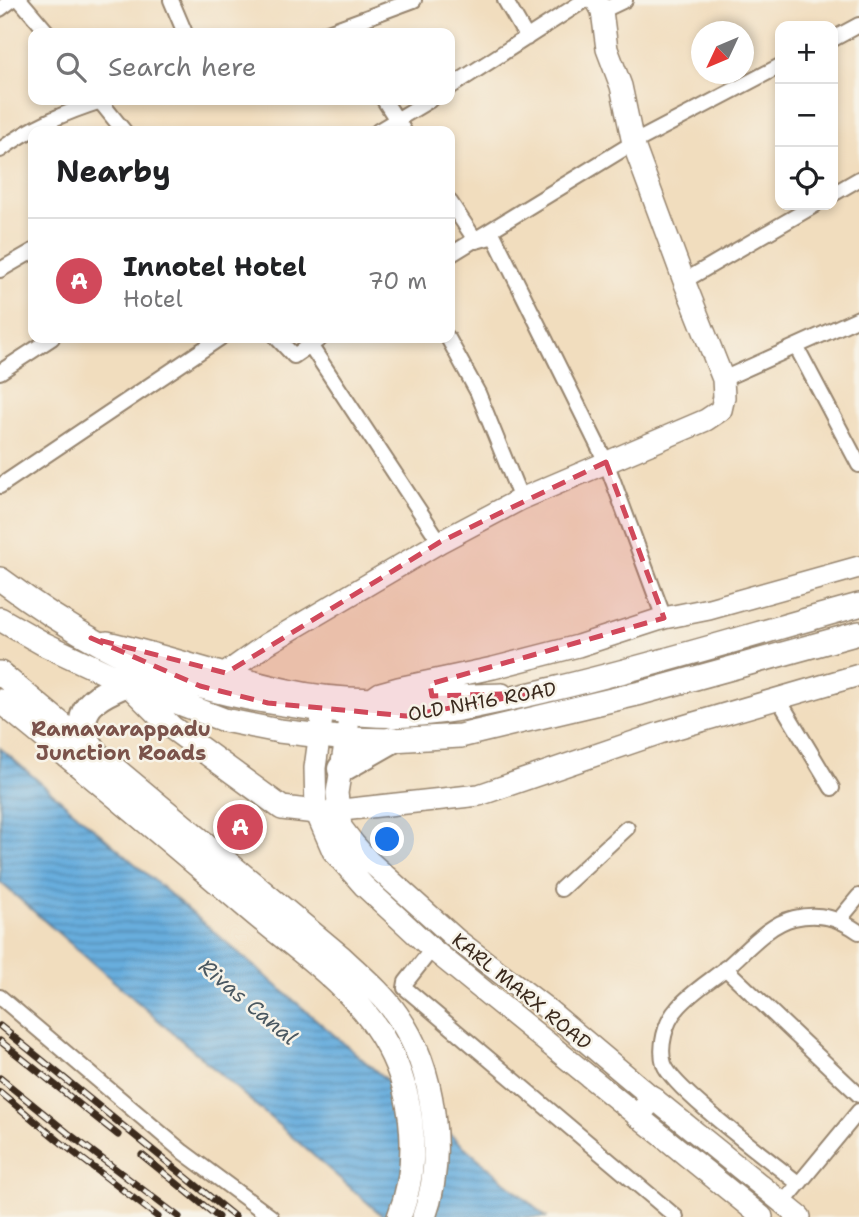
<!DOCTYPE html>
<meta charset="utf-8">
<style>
:root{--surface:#fff;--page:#f6f6f6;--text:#202124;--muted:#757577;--line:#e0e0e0;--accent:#d1495b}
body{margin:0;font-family:"Shantell Sans",sans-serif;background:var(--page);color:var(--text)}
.controls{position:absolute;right:21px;top:21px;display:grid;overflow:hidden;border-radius:14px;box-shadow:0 4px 10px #0003}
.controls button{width:63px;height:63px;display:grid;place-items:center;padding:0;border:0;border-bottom:2px solid var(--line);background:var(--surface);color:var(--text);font:35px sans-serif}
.compass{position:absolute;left:691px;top:21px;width:63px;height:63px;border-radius:50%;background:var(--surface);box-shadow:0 4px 10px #0003;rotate:226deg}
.you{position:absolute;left:388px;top:840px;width:24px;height:24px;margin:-18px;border:5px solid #fff;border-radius:50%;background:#1a73e8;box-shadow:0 0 0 10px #1a73e833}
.badge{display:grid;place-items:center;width:46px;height:46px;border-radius:50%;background:var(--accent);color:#fff;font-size:23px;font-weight:700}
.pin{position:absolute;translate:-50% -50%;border:4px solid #fff;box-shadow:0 2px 7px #0006}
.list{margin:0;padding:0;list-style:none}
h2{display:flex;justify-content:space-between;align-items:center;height:91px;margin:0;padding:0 28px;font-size:30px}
h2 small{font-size:23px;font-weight:400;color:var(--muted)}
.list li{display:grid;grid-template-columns:46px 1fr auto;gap:21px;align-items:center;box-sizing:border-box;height:126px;padding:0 28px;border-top:2px solid var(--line)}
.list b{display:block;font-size:26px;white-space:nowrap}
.list p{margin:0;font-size:23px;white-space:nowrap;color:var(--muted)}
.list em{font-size:23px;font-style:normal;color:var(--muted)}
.icon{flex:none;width:38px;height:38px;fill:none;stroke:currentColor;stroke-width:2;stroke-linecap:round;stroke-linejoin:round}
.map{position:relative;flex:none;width:859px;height:1217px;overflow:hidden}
.search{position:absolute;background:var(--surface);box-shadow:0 4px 10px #0003;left:28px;top:28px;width:427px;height:77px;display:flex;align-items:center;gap:18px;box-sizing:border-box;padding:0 24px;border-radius:14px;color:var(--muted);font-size:26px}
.panel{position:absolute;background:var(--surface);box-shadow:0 4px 10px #0003;left:28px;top:126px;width:427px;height:217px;border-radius:14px}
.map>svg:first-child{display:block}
.water{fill:url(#water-rules);stroke:#516c7e;stroke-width:2}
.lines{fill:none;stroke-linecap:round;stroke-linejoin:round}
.street-casing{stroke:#96846e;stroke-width:18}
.secondary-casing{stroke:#96846e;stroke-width:24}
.primary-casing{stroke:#96846e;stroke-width:26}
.highway-casing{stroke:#96846e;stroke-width:30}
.street{stroke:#fff;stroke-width:14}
.secondary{stroke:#fff;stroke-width:21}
.primary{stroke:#fff;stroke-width:23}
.highway{stroke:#fff;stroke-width:26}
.rail-casing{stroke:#3b2a1e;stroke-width:7}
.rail{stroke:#f7f3e8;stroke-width:4.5;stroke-dasharray:13;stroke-linecap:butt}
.marked{fill:#d1495b;fill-opacity:0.2;stroke:#d1495b;stroke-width:5;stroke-dasharray:14 9;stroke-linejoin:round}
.labels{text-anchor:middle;stroke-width:5;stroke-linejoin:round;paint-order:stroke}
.street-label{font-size:19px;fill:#3b2a1e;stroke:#f7f3e8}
.neighbourhood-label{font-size:21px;font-weight:bold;fill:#7b534b;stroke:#f7f3e8}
.water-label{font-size:21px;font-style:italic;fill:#4a5861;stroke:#f7f3e8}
</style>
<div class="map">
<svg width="859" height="1217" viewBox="0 0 859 1217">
<defs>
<pattern id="water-rules" width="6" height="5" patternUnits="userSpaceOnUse" patternTransform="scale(1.75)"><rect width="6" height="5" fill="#67addd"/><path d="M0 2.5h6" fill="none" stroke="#568db3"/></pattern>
</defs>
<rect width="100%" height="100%" fill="#f7f3e8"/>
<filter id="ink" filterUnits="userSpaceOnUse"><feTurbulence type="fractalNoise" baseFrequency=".0143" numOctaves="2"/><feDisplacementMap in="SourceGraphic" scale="14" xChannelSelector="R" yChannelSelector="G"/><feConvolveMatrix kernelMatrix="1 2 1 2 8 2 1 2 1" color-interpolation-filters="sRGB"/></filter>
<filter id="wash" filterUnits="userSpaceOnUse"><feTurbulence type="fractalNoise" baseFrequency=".00686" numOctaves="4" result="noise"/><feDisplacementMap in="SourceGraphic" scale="28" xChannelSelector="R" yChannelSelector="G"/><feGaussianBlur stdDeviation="1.57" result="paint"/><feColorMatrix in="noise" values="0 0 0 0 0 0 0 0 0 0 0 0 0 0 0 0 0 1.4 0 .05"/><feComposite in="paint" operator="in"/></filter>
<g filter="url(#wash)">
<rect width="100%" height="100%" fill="#f1ddbe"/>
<path class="water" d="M0,748L546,1217H384L0,882Z"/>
</g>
<g filter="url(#ink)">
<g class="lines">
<defs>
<path id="street" d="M20,0L48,33
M171,0L185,33
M505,0L527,38
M0,9L12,0
M602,11L625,0
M325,33L414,0
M833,39L859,25
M450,87L585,0
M99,100L124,131
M384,100L404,131
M378,131L430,100
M0,150C33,126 66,112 104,100
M833,194L859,179
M450,202L476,241L494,236L606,462L664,618
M450,255L633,143L780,66
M0,270L33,251
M684,281L815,205
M277,338L294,356L310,345L440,542
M448,338L478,393L521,499
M310,345L321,338
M797,348L859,465
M0,372L52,338
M723,379L859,318
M0,486L220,338
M779,700L832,788
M561,889L627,828
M839,920L859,896
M432,949L406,982L405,988L676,1217
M725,968L859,1095
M0,997L183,1152L271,1217
M799,1184C774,1163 672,1089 664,1064C659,1048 665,1022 677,1009C690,993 710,981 726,968C746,951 768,924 794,918C819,912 839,918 859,932
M783,1203L859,1111"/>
<path id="secondary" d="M107,642C168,656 227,677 288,690C358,706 431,696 502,694
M226,673L267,644L440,542L521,499L706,420L721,410L724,397L723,379L684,281L633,143L621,86L607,49L602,11L596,0
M370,700L380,693L398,688L493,668L578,646L664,618L709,609L859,567
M323,710L315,768L316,812L333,851L364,886L432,949L762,1217
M350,714L337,793L341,827L354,844L369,861L456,939L546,1008L653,1098L800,1217
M324,812L479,795L660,733L859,675"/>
<path id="primary" d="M0,579C59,623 128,665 199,686C238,698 278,704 318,709C348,713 378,717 408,715C457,712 505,700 553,689C656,665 757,633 859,605
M0,619L44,644L127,683L224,720L279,731L347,739L392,740L460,736L641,693L859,633
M0,673L341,957C361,976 382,993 397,1015C435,1068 446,1156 424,1217
M134,690L171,727L282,808L316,812
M0,701C84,769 167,839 249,909C298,951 358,989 388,1047C415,1097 420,1164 399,1217
M638,1116L653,1098"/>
<path id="highway" d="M94,752C91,746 85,739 84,732C77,703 106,692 127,683
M341,769L392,740"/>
</defs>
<use href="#street" class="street-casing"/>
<use href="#secondary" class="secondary-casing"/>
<use href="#primary" class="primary-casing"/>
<use href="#highway" class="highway-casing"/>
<use href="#street" class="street"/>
<use href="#secondary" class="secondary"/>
<use href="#primary" class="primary"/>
<use href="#highway" class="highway"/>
<defs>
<path id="rail" d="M0,1026L235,1217
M0,1041L118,1135
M0,1078L68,1133L179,1217
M0,1092L59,1141L158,1217
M142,1155L218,1217"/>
</defs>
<use href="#rail" class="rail-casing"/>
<use href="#rail" class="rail"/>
</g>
</g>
<path class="marked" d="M606,462L664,618L430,684L432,696L533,693L406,716L268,703L200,686L91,638L226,673L440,542Z"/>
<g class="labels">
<g class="street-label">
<text transform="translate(482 701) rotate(-10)" y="7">OLD NH16 ROAD</text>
<text transform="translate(522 991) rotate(39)" y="7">KARL MARX ROAD</text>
</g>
<g class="neighbourhood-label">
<text x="121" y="736">Ramavarappadu<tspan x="121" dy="24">Junction Roads</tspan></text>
</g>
<g class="water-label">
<text transform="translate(248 1002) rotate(40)" y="7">Rivas Canal</text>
</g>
</g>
</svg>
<div class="controls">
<button>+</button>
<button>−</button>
<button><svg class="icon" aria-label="locate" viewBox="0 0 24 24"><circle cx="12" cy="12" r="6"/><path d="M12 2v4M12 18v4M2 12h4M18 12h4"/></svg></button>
</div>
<svg class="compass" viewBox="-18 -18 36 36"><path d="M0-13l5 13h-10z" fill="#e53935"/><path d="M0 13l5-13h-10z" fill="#757577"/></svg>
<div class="you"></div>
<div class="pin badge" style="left:240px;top:827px">A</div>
<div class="search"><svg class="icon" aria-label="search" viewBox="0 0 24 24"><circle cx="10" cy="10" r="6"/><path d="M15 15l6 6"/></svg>Search here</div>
<section class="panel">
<h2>Nearby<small></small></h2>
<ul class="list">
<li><span class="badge">A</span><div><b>Innotel Hotel</b><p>Hotel</p></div><em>70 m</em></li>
</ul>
</section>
</div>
